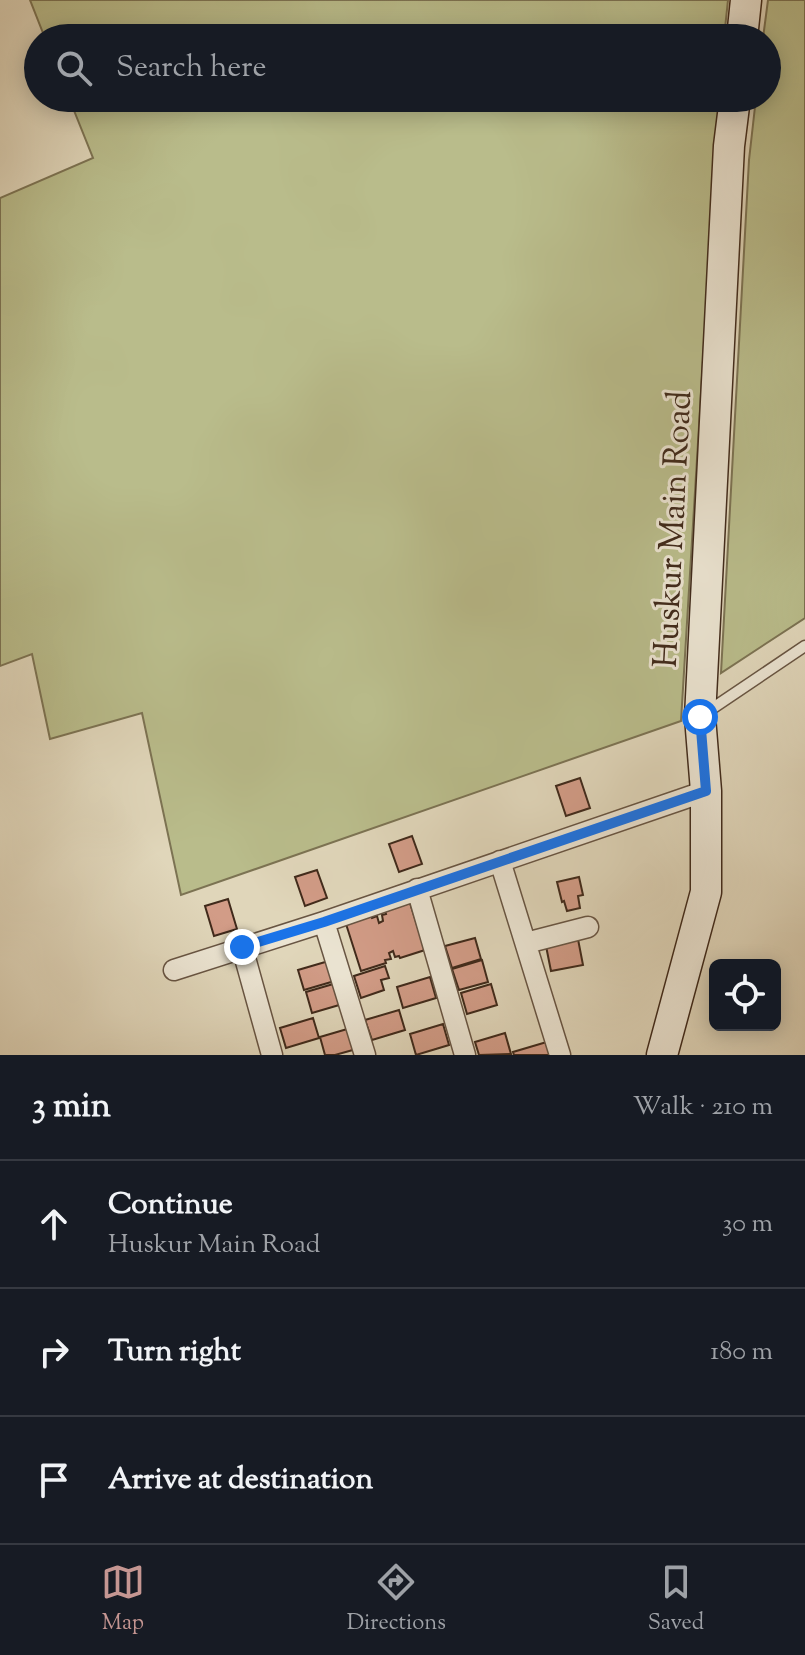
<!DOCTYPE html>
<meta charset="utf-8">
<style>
:root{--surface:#171b24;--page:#20242c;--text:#f1f3f6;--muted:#9ea1a6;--line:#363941;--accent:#c59692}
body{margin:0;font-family:"Sorts Mill Goudy",serif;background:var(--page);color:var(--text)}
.controls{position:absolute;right:24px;bottom:24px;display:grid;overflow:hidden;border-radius:12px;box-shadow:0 4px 20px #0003}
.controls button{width:72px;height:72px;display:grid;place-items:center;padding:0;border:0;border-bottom:2px solid var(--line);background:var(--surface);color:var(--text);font:40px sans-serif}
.stop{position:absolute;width:24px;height:24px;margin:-18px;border:6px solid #1a73e8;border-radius:50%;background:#fff}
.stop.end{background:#1a73e8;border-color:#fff;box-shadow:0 2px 8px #0008}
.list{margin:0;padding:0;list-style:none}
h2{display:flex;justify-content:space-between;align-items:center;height:104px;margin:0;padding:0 32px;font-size:34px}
h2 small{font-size:26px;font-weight:400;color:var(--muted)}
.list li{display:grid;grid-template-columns:52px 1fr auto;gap:24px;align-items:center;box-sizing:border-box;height:128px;padding:0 32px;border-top:2px solid var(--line)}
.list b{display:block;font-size:30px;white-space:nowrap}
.list p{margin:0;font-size:26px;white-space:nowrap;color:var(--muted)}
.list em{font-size:26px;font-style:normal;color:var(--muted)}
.icon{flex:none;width:44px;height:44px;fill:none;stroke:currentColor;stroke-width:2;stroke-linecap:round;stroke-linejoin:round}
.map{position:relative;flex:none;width:805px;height:1055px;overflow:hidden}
.search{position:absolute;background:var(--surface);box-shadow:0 4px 20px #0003;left:24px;right:24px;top:24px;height:88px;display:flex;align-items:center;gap:20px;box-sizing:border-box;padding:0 28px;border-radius:44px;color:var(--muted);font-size:30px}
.sheet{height:488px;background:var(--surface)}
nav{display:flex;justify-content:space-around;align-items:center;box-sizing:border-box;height:112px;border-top:2px solid var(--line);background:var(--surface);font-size:22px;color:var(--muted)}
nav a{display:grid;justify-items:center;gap:4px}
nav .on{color:var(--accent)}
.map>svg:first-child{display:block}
.green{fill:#b9bc8b;stroke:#7c7353;stroke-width:2}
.building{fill:#d29c87;stroke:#402a1b;stroke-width:2}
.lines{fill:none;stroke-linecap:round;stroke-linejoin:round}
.lane-casing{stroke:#685543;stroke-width:13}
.street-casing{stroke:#685543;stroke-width:23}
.secondary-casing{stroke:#402a1b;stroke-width:33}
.lane{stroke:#ebe4d2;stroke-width:10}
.street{stroke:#ebe4d2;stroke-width:20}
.secondary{stroke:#ebe4d2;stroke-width:30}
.route{stroke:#1a73e8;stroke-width:10}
.labels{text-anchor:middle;stroke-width:6;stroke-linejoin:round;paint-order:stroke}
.street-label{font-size:34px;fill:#402a1b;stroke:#ebe4d2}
</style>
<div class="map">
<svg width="805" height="1055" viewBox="0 0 805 1055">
<rect width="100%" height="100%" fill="#e0d6ba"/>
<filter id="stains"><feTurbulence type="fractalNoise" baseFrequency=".0025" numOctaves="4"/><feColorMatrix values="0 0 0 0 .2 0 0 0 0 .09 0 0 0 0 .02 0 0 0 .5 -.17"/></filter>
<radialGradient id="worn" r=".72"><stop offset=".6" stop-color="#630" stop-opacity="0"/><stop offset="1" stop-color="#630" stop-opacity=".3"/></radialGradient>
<path class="green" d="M30,0H728L724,38H45Z
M768,0H805V618L721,673L749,160L756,98H767V38H763Z
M69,98H719L681,721L181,895L142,713L50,739L32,654L0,666V198L93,158Z"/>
<path class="building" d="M580,778L590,808L566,816L556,786Z
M412,836L422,864L399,872L389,844Z
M317,870L327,898L305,906L295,877Z
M579,877L583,895L578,896L580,908L567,911L564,901L562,902L557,882Z
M228,899L237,929L214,936L205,906Z
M410,903L425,950L400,958L399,956L395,957L393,951L389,953L391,959L385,960L386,963L361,971L346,924L371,916L372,918L377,916L379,923L383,921L382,915L386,914L385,911Z
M577,934L583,965L551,971L545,941Z
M475,938L481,959L452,968L445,946Z
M332,960L338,980L304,990L298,970Z
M482,960L488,982L459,990L452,969Z
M385,966L389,978L381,980L384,990L361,998L354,976Z
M430,977L436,998L403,1008L397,987Z
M340,982L346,1003L312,1013L306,992Z
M491,984L497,1005L467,1014L461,993Z
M399,1010L405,1030L372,1040L365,1020Z
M313,1018L319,1038L286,1048L280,1028Z
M443,1024L449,1045L416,1055L410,1034Z
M354,1027L360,1048L335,1055H325L320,1037Z
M505,1033L511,1054L479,1055L475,1042Z
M550,1041L554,1055H514L513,1052Z"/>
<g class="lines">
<defs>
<path id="lane" d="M707,712L805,646"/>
<path id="street" d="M500,861L560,1055
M417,889L465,1055
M324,922L365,1055
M526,943L588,927
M242,947L272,1055
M174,970L324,922L706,791"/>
<path id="secondary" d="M742,38L746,0
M662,1055L706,892V791L700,717L729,146L735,98"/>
</defs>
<use href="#lane" class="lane-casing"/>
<use href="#street" class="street-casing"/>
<use href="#secondary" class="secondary-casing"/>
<use href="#lane" class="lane"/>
<use href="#street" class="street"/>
<use href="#secondary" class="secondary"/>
</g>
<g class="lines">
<path class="route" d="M242,947L324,922L706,791L700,717"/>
</g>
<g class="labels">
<g class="street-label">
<text transform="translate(671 529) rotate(-87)" y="12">Huskur Main Road</text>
</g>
</g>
<rect width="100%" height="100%" filter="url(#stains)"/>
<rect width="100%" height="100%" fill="url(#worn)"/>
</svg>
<div class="controls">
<button><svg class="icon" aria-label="locate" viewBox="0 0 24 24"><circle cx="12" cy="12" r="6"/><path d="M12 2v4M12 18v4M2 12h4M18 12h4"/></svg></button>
</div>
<div class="stop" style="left:700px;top:717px"></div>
<div class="stop end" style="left:242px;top:947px"></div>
<div class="search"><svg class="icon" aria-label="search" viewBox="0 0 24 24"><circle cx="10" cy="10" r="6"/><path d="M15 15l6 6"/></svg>Search here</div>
</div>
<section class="sheet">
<h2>3 min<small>Walk · 210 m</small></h2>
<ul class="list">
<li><svg class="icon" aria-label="ahead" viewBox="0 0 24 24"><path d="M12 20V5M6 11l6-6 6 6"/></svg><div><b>Continue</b><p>Huskur Main Road</p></div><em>30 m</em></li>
<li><svg class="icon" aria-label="right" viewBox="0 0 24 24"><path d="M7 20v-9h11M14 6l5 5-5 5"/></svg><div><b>Turn right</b></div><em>180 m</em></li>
<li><svg class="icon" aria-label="arrive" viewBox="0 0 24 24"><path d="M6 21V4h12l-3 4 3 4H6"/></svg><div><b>Arrive at destination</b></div></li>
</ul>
</section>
<nav>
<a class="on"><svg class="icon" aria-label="map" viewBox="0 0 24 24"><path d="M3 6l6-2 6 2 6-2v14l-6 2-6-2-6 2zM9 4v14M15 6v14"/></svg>Map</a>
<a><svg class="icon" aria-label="directions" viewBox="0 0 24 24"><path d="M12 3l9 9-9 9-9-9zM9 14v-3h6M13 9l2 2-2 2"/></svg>Directions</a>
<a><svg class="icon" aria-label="saved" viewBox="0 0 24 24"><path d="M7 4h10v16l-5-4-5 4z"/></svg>Saved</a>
</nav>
